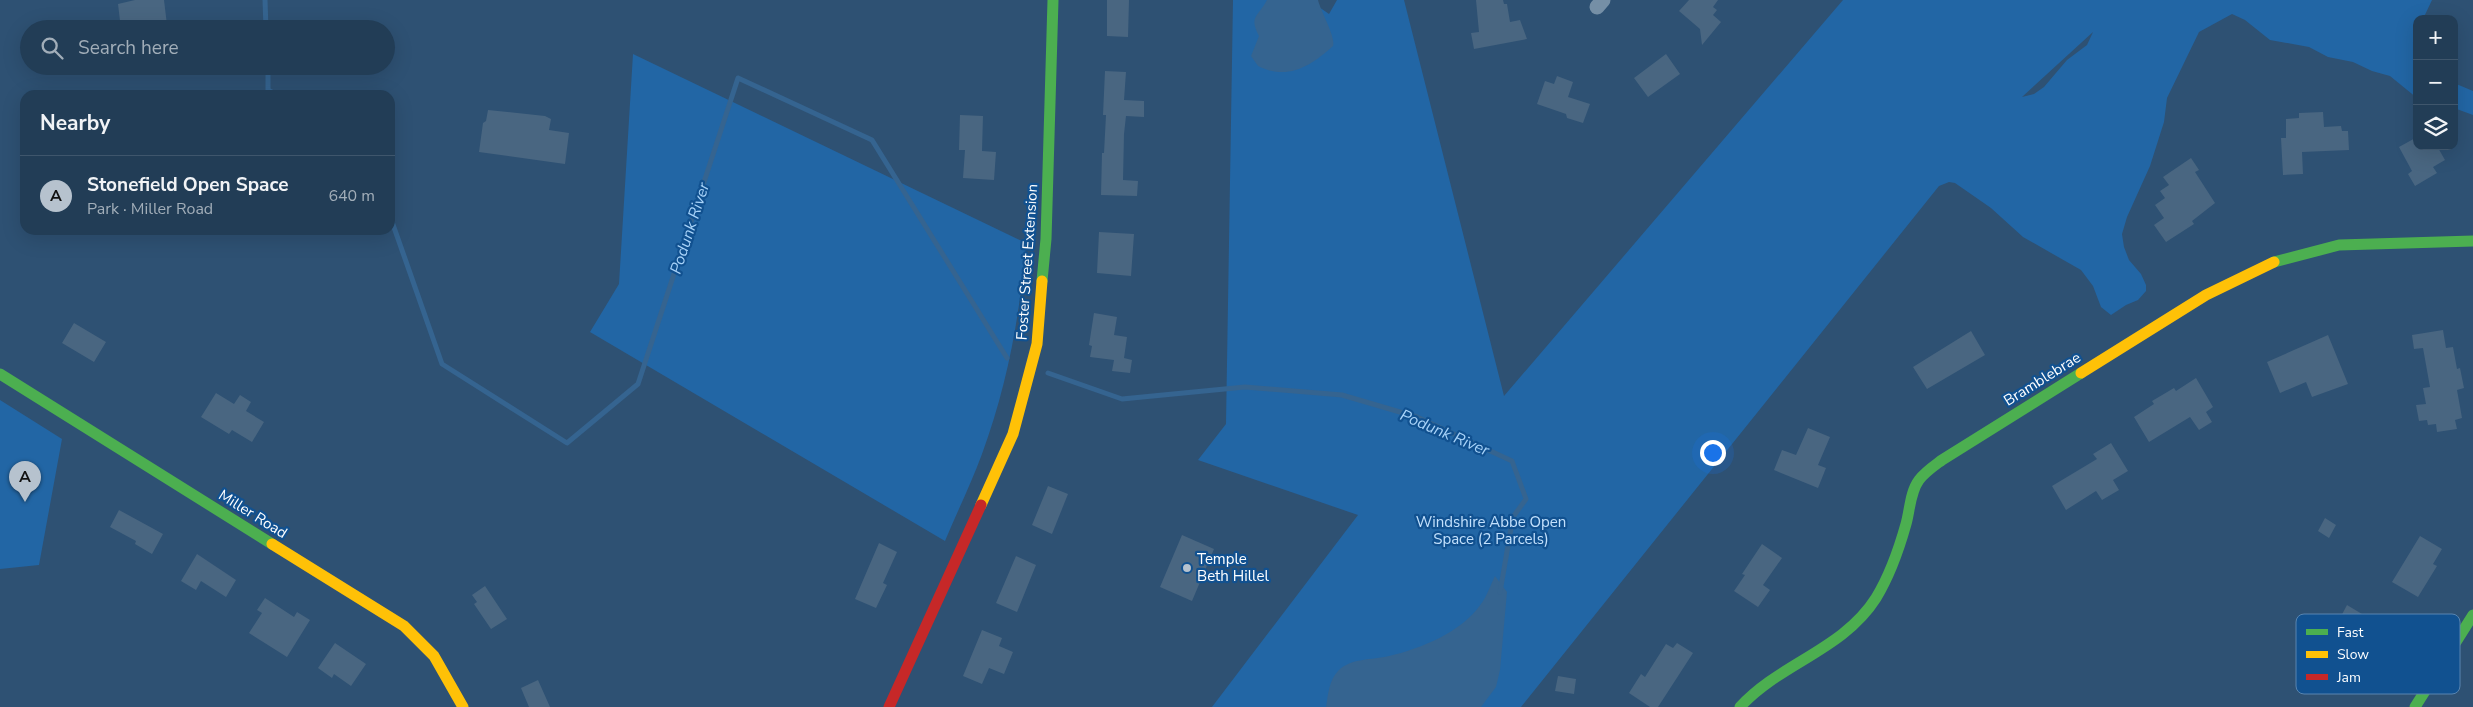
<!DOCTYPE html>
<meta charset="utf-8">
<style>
:root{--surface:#223d56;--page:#2a445c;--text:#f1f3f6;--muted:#a2aeb9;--line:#3f566c;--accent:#b6c2ce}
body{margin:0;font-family:"Nunito Sans",sans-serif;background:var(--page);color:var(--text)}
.controls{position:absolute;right:15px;top:15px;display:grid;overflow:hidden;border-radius:10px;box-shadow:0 5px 20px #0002}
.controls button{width:45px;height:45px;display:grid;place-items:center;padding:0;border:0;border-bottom:1px solid var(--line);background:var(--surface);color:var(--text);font:25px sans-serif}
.you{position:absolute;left:1712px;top:452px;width:18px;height:18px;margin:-12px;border:4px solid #fff;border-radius:50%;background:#1a73e8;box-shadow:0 0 0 8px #1a73e833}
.badge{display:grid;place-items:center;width:32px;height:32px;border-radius:50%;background:var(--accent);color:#111;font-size:16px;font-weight:700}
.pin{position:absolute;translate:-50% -41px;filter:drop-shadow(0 1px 2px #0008)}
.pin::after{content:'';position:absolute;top:26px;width:18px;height:15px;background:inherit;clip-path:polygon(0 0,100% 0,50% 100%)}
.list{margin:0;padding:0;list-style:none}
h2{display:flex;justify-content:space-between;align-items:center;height:65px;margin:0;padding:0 20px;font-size:21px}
h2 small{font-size:16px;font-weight:400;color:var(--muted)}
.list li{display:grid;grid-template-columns:32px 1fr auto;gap:15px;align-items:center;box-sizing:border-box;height:80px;padding:0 20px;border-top:1px solid var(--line)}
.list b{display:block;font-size:19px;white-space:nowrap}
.list p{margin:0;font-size:16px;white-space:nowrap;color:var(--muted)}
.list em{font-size:16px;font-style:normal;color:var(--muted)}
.icon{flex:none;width:28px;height:28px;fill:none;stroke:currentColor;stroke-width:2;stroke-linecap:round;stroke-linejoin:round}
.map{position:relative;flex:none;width:2473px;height:707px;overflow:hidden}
.search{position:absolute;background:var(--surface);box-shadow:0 5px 20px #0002;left:20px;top:20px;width:375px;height:55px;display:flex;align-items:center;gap:12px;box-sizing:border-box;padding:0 18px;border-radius:28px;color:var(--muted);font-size:19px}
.panel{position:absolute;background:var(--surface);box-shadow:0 5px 20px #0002;left:20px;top:90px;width:375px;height:145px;border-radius:15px}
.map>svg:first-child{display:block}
.green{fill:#2266a5;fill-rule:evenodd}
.water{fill:#356490}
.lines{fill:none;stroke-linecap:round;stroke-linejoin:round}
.stream{stroke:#356490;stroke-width:5}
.building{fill:#496681}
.street{stroke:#758fa6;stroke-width:15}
.fast{stroke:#4caf50;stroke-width:11}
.slow{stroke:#ffc107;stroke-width:11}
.jam{stroke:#c62828;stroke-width:11}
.poi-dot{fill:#b6c2ce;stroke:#115190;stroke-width:2}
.labels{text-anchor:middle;stroke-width:4.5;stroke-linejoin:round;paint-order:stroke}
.street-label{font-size:15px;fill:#fff;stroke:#115190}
.park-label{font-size:15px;fill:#c3e1fd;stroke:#115190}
.poi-label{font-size:15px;fill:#fff;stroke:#115190;text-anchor:start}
.water-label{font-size:16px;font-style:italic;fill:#a8d3f9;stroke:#115190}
.key{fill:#115190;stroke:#5885b1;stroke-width:1}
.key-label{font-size:14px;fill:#fff}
</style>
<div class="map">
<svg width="2473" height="707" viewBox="0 0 2473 707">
<rect width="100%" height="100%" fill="#2e5173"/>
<path class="green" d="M1233,0H1309L1329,14L1337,0H1404L1504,396L1843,0H2432L2423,19H2417V98L2390,76L2372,71L2353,62L2328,57L2309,47L2270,40L2245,20L2232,14L2199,32L2167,98L2164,122L2150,166L2127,217L2122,234L2124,247L2129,260L2141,274L2146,285V291L2138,300L2126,305L2111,315L2101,307L2093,286L2081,270L2023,237L1991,208L1955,183L1949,182L1939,186L1521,707H1212L1358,515L1198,460L1226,424ZM2093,32L2087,45L2067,60L2044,87L2034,94L2022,97Z
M633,54L1026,243C1020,316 1007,386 982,454C971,484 957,512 945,541L590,332L619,284Z
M2454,83L2473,91V115L2454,108Z
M0,400L62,439L39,565L0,569Z"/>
<path class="water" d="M1267,0H1318C1321,12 1336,37 1333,46C1311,66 1288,81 1258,66L1251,56L1259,36C1248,16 1259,16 1267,0Z
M1495,576L1507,592L1500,670L1496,687L1481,707H1326C1328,695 1329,680 1338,671C1350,658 1372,660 1389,656C1420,649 1462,632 1481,604C1487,596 1490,586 1495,576Z"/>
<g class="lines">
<path class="stream" d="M265,0L266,29
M268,66V90L277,95
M390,216L442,364L567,443L638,384L738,78L872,140L1007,358
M1048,373L1122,399L1245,387L1342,395L1417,417L1512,461L1526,499L1513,517L1500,592"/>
</g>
<path class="building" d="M135,0H164L167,25L121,29L118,4Z
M1107,0H1129L1128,37L1107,36Z
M1476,0H1503L1504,4H1507L1510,22L1520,20L1527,39L1474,49L1471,33L1479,32Z
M1689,0H1718L1713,7L1717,10L1713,15L1721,22L1702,45L1700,29L1679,11Z
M1666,54L1680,74L1648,97L1634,78Z
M1105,71L1126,72L1124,100L1144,101V117L1126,116L1124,134L1123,180L1138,181L1137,196L1101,195L1102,153H1104L1106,115H1103Z
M1557,76L1573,82L1568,97L1590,104L1583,123L1567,118L1566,114L1537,104L1545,81L1554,84Z
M488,110L545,116L551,119L549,130L569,133L565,164L479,152L483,123L486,121Z
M2323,112L2324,127L2341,126L2342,131H2348L2349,150L2302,152L2303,174L2283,175L2281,138H2286V119L2299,118V113Z
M960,115L983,116L982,151L996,152L994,180L963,178L965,150H959Z
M2417,137V146H2437L2445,160L2433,167L2437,173L2415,186L2408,174L2412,171L2399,147Z
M2191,158L2199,170L2195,172L2215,203L2192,221L2194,224L2166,242L2154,225L2164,218L2155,205L2165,198L2160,191L2169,185L2163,177Z
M1099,232L1134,234L1131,276L1097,273Z
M1094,313L1117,317L1114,335L1127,337L1124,358L1132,360L1130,373L1112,371L1114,360L1090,357L1092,346L1089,345Z
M74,323L106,342L94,362L62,343Z
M2443,330L2446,348L2453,347L2457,369L2460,368L2464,388L2457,390L2462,418L2455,420L2457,429L2437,432L2436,424L2428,425L2427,420L2419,421L2416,405L2426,404L2423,388L2430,387L2423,348L2414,349L2412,335Z
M1971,331L1985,355L1927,389L1913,367Z
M2328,335L2348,384L2312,397L2306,382L2280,393L2267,362Z
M2196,378L2213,407L2206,412L2212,422L2199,430L2190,417L2149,442L2134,417L2154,404L2152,401L2174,388L2176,391Z
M216,393L234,404L240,395L251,402L246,411L264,422L252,442L232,430L229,434L201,417Z
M1808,428L1830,437L1818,465L1826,468L1818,488L1774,470L1782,450L1796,455Z
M2111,443L2128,471L2113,480L2119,490L2102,500L2096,491L2066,510L2052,486L2097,459L2093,454Z
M1048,486L1068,494L1052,534L1032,525Z
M119,510L163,534L152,554L135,544L136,541L110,527Z
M2325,518L2336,525L2329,538L2318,531Z
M1182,535L1214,549L1192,601L1160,587Z
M2420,536L2442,549L2433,564L2437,566L2418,597L2392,582Z
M879,543L897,552L883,583L887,585L876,608L855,599Z
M1762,544L1782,558L1763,585L1770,590L1758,607L1734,591L1745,575L1742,574Z
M197,554L236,580L226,597L201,581L196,590L181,581Z
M1016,556L1036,565L1017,612L996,603Z
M485,586L507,619L491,629L474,604L477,602L472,595Z
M265,598L294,617L297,612L310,620L287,657L249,633L262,613L257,610Z
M2347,605L2372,620L2333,683L2309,668L2328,637L2317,631L2327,615L2338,622Z
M982,630L1002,638L999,646L1013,652L1004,674L989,668L982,684L963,676Z
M335,643L366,664L351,686L334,674L332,678L318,668Z
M1677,643L1693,653L1658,707H1650L1629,693L1641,674L1645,677L1666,644L1673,648Z
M1558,676L1576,679L1574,694L1555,691Z
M538,680L550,707H529L521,688Z"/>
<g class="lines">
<path class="street" d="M1597,7L1603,0"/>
<path class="fast" d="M2274,262L2339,245L2473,241
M1042,281L1046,239L1053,0
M0,374L272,544
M1740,707C1780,663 1843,650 1876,598C1890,575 1899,549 1906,524C1910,510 1910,492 1919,480C1925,472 1934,466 1942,460L2081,373
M2415,707L2473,615"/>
<path class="slow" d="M2081,373L2206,295L2274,262
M981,505L1013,434L1037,344L1042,281
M272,544L404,626L434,656L463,707"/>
<path class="jam" d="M889,707L981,505"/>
</g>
<circle class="poi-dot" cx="1187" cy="568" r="5"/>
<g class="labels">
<g class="street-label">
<text transform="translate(1027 262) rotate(-86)" y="5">Foster Street Extension</text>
<text transform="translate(2042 379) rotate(-32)" y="5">Bramblebrae</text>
<text transform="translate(253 514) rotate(32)" y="5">Miller Road</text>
</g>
<g class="park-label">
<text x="1491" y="527">Windshire Abbe Open<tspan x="1491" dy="17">Space (2 Parcels)</tspan></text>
</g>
<g class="poi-label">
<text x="1197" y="564">Temple<tspan x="1197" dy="17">Beth Hillel</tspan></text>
</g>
<g class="water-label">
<text transform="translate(689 228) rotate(-72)" y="6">Podunk River</text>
<text transform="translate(1445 432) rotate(23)" y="6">Podunk River</text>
</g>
</g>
<rect x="2296" y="614" width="164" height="80" rx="8" class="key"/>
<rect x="2306" y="629" width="22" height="6" fill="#4caf50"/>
<rect x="2306" y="651" width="22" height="7" fill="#ffc107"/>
<rect x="2306" y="674" width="22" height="6" fill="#c62828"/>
<g class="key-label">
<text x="2337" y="637">Fast</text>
<text x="2337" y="659">Slow</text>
<text x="2337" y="682">Jam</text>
</g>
</svg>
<div class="controls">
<button>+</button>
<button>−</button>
<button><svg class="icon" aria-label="layers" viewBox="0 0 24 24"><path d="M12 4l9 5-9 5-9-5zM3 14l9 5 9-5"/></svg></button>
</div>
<div class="you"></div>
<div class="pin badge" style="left:25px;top:502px">A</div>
<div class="search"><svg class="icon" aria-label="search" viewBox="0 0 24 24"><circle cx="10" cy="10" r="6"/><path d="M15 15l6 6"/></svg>Search here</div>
<section class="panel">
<h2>Nearby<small></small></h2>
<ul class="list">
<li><span class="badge">A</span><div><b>Stonefield Open Space</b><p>Park · Miller Road</p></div><em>640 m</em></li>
</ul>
</section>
</div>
